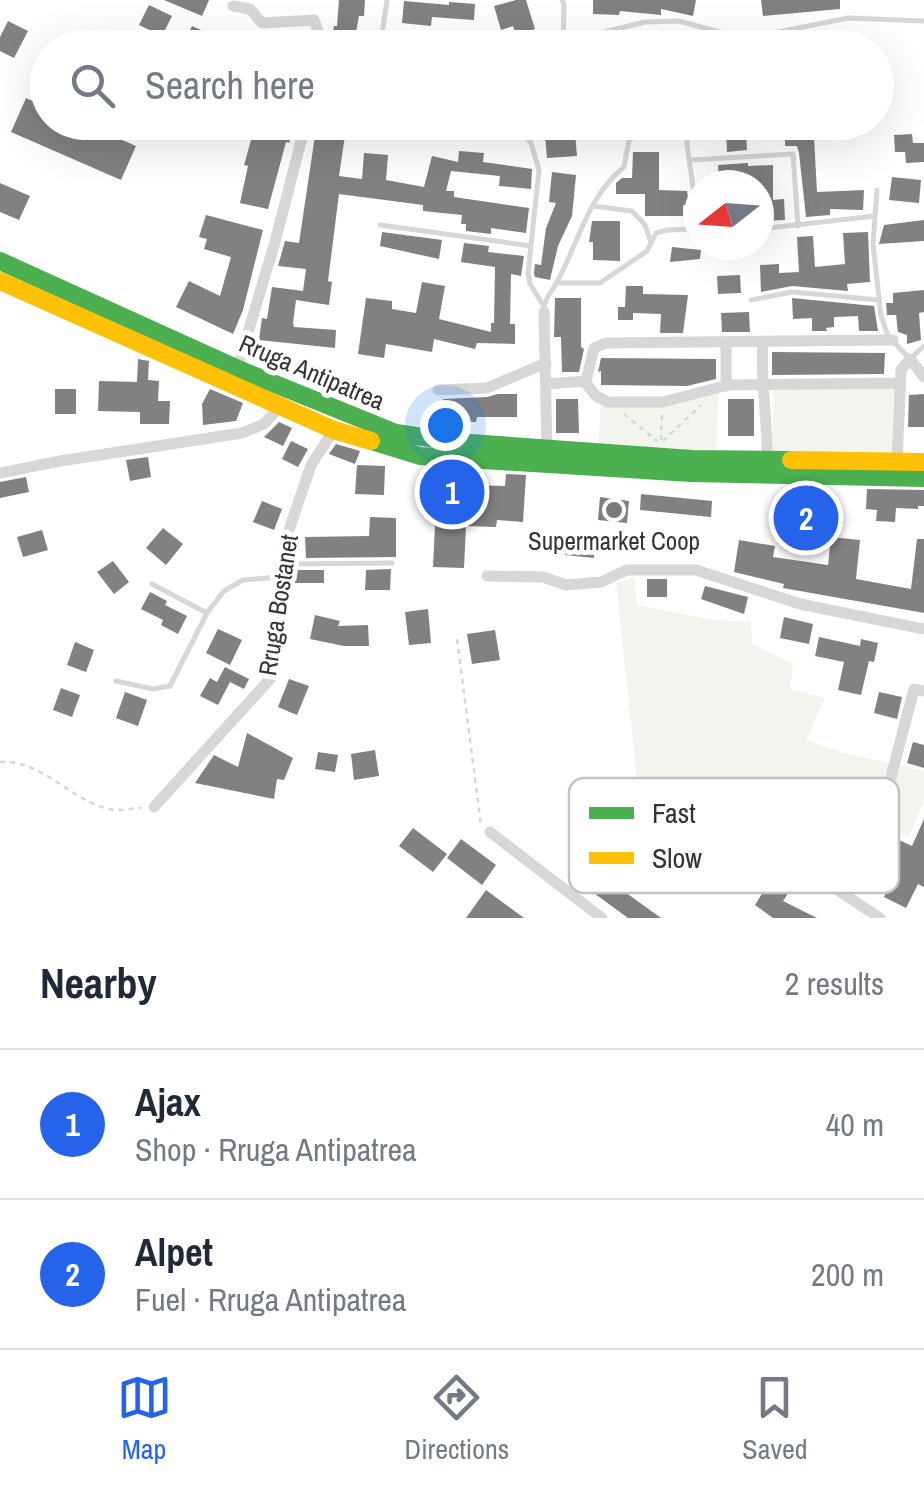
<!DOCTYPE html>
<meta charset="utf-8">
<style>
:root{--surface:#fff;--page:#f6f6f7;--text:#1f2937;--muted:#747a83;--line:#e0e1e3;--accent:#2563eb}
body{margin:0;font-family:"Archivo Narrow",sans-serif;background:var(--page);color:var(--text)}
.compass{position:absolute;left:684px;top:170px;width:90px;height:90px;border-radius:50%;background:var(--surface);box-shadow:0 10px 40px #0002;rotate:253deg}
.you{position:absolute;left:445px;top:425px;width:35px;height:35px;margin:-25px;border:8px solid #fff;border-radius:50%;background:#1a73e8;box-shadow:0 0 0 15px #1a73e833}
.badge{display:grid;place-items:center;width:65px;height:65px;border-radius:50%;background:var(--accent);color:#fff;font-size:32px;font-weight:700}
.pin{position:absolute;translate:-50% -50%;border:5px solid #fff;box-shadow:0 2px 10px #0006}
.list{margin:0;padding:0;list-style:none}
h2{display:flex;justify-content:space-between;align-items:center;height:130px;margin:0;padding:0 40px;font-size:42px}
h2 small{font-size:32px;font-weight:400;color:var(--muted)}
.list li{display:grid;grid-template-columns:65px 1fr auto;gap:30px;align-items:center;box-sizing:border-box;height:150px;padding:0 40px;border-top:2px solid var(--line)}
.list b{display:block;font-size:38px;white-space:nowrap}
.list p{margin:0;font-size:32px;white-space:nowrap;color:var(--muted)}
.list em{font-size:32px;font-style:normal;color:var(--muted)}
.icon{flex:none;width:55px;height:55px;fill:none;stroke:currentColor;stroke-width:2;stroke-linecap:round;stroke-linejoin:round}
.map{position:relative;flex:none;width:924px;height:918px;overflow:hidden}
.search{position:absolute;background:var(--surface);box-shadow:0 10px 40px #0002;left:30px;right:30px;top:30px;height:110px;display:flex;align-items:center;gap:25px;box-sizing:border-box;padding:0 35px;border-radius:55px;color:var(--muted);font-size:38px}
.sheet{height:430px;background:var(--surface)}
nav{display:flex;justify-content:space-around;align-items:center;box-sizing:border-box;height:140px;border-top:2px solid var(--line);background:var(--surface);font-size:28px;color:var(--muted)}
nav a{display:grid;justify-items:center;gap:5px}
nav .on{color:var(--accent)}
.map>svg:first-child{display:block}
.green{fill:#f1f5ed}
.building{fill:#818181}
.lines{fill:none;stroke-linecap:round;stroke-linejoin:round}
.path{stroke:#d6d6d6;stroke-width:2.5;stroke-dasharray:5 5;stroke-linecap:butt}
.lane{stroke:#d7d7d7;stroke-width:5}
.street{stroke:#d7d7d7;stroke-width:11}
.fast{stroke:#4caf50;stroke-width:18}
.slow{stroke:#ffc107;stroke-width:18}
.poi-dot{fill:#7a7a7a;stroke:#fff;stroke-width:4}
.labels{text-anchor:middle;stroke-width:10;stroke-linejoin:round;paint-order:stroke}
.street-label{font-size:25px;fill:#333;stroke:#fff}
.poi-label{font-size:25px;fill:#333;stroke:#fff}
.key{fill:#fff;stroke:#c2c2c2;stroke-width:2.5}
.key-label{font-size:28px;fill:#333}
</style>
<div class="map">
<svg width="924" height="918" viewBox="0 0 924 918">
<rect width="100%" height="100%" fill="#fff"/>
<path class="green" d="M896,386L893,456L772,452L774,388Z
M719,390L716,454L598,449L601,403L678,404Z
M634,578L637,605L712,620L751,622L752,644L793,665L790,689L825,698L806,740L843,753L924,771V801L909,835L893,837L881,818L849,799L639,797L616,583Z"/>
<path class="building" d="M164,0H209L202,16Z
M339,0H365L364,16H359L353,48H330L334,26H337Z
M516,0H526L535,29L516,35L513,26L501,30L494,6Z
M593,0H696L693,16L661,9V15L620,11L619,15L593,14Z
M761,0H840V9L763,16Z
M404,1L449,5V2L475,4L474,20L432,17L431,26L402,23Z
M149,5L172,16L162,36L139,25Z
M8,21L28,31L14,58L0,51V37Z
M192,26L215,36L210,48H182Z
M26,98L48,108V122H81L136,146L121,180L11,132Z
M250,122H295L289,143L286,142L268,209L240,203L248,166L244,165L253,133L247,131Z
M317,122H347L339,176L362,179L364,153L388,155L386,180L424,187L432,156L458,162L459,151L484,153L483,162L532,169L531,189L499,186L500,176L451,171L446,191H454V197L529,208L526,233L491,228V234L466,231V224H461L462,215L423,211V205L339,194L328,281L332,282L329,305L296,300L293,323L294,327L336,330L335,348L259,340L262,318L267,319L272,287L303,291L306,269L278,266L285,241L299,243Z
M785,122H858V132L820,133L821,136L814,137L817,192L864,190L863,210L830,209V215L806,217L799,153L797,146H785Z
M746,131L747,150L727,152L726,132Z
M575,133L577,156L547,158L545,135Z
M912,134L913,143H924V162L906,163L905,152H895L894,135Z
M633,152H659V190L687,191L689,205H683V216H645V194H616V183L622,178H632Z
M748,163V166L773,165V200L784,199L785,220L759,221V185H755V180L719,182L718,165Z
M552,172L576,175L572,216L558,246L550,280L535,277L534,273L535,264L541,265L546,228L556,203L549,202Z
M892,177L921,180L919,203L889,200Z
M0,183L30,196L19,220L0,212Z
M206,215L263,230L243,310L233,334L176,307L189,281L220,296L231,257L204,249L207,239L199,237Z
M924,220V241L879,244L884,225Z
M592,221H620V261L593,260V242H589Z
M382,232L442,240L439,259L380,246Z
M868,232L870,282L847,284L848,291L792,286L761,292L760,265L779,264V273L799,272L797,237L813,236L815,267L845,264L843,233Z
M464,243L489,246L488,252L524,256L521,276L511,274L510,324H515V344L477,343L475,349L434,339L432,352L386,344L384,358L358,354L366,298L392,301V309L416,313L422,282L445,286L439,319L491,332V323H494L495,267L461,262Z
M672,247L701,250L700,259L670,262Z
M740,275L741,293L718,294L717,276Z
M626,286H643V294L688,295L683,333H660L661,314L633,313V320H618V307H625Z
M924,290V312L919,313L921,340L907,344V335L898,332L896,315H887L886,303H893V293Z
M555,298H581V347L584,349L579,372H562L561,337H554Z
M792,298L874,306L878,331H859L858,316L834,317V327L826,328L827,331H812V318L793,319Z
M749,312L750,332H722L721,313Z
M772,352L885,353L884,374L772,375Z
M601,358L716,359V379L687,386L601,385V371L598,372Z
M138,359L149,361L148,380L159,381L158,401H170L169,424H140V412L98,411L99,381L137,382Z
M55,389H76V414H55Z
M210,389L243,403L236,421L203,425L202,404Z
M498,394H517V417H477L476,422L442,421L443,399L487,397Z
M924,394V427H908L909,395Z
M556,399H578L579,433H556Z
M728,399H754V436H728Z
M279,422L292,428L283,446L264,437Z
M291,441L308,449L298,467L282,459Z
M336,444L360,451L355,464L329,454Z
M148,457L151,477L130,481L126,460Z
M357,465L385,466L384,495L355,494Z
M432,469L468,472V485L505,486L506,474L526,475L523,522L497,520L496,527L466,526L464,568L433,567L436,505H431Z
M26,477L29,492L0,498V482Z
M867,489L924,490V506H918V509L896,508L895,522L876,521L877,510L866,509Z
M641,494L712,501L711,517L640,510Z
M600,497L629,501L627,523L598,520Z
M262,501L282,509L274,530L253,522Z
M793,507L820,508V528L792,527Z
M370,517L396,518V557L306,558L305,537L369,536Z
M163,528L183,544L166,565L146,548Z
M42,530L48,550L23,557L17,537Z
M567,533L596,536L594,558L565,555Z
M831,537L860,540L856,579L911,589L917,539H924V613L783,588L784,584L734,572L739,540L775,546L773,557L828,565Z
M113,561L129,582L114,594L97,572Z
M391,569L390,590H365L366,570Z
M291,570H324V583H290Z
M647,579H667V597H647Z
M705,586L748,597L744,614L701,599Z
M150,592L167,601L165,605L187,616L178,634L161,625L163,620L141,609Z
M428,609L431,643L409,645L405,612Z
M315,615L340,621L338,626L368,625L369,646H344L310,639Z
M784,617L813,624L809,644L780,638Z
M218,629L242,640L230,665L206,653Z
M495,630L500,660L472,664L467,634Z
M819,637L860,646L861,639L878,643L874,662L869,661L861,695L838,690L844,662L815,656Z
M75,642L94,650L86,672L67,665Z
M225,667L249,679L244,689L230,682L218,705L200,696L210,678L217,682Z
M289,679L309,686L297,715L278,707Z
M61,688L80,695L72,717L53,710Z
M125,692L147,700L138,726L116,718Z
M879,692L902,697L897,719L874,713Z
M247,733L293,758L284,780L277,779L274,799L195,783L214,755L238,767Z
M913,742L924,745V768L907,763Z
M375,750L379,776L354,780L351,754Z
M318,752L338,755L335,772L315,769Z
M842,807L864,818L862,823L912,846L924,819V887L918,884L906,908L884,897L887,890L825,858L839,827L834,825Z
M413,828L447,854L433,872L399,846Z
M461,839L496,865L482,885L447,858Z
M633,842L651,855L625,892L661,918H628L587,888L619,850L625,854Z
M780,864L800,876L783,901L817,918H773L755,905Z
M486,890L524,918H466Z"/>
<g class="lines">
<path class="path" d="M624,414L657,441
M661,440L662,413
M663,441L701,405
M457,639L481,825
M0,762C41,759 70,800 109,809C119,812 130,808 141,808"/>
<path class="lane" d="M387,0L382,34L436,48
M562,0L564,4L563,48
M565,48L576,39L645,22L679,21L727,34L758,36L848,18L924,21
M514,122L531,143L539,170L528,273L530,284L543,305
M687,122V145L697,214L693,228
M690,160L793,154L798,226
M877,190L873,244L881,316L888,336L910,359L924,346
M593,206L632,211L645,225L651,242
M380,225L531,246
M759,229L875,216
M557,283H600L647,251L656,233L667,230L699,229
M751,300L792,292L879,300
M544,310C545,297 551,293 557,282C579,242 587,197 624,167L629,140C655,123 669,138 690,131C696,129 701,125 706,122
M285,564L392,563
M152,584L207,613
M116,681L153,689L170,686L207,613L224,591L243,580L279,577"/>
<path class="street" d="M233,6L250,9L262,23L314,20L318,31L316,48
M544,312L547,450
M726,342V386
M763,342C760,382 768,419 767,460
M236,373L275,242L306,122
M585,382L596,396L608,402H663L728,385L900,383
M546,384L586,381L594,348L606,343L893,340
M438,390L487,388L546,363
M897,462L901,370L910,359L924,377
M0,473L60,461L242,433L264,424L280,406
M487,576L543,577L566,585L601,582L627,570H696L800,604L924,629
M704,802L880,918
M154,807L271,678L284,545L311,465L334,430
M872,808L891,777L914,689L924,691
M490,832L602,918"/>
<path class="fast" d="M0,261L238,369L396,433L457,442L692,459L791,460
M371,441L420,456L691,473L924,478"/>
<path class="slow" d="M0,281L334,430L371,441
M791,460L924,462"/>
</g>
<circle class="poi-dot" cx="614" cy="510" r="10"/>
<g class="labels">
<g class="street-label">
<text transform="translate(312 372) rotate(23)" y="9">Rruga Antipatrea</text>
<text transform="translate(278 605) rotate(-81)" y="9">Rruga Bostanet</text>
</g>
<g class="poi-label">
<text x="614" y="550">Supermarket Coop</text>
</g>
</g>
<rect x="569" y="778" width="330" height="115" rx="15" class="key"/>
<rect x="589" y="807" width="45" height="12" fill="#4caf50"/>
<rect x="589" y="852" width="45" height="12" fill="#ffc107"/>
<g class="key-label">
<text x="652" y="823">Fast</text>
<text x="652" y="868">Slow</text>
</g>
</svg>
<svg class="compass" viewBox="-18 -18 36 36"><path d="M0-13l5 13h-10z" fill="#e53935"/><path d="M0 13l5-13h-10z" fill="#747a83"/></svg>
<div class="you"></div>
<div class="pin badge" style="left:452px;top:492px">1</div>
<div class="pin badge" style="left:806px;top:518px">2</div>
<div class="search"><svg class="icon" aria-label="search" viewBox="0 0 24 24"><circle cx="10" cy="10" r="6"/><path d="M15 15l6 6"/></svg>Search here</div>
</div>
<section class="sheet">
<h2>Nearby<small>2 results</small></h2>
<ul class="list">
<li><span class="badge">1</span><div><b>Ajax</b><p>Shop · Rruga Antipatrea</p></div><em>40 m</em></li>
<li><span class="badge">2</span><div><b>Alpet</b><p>Fuel · Rruga Antipatrea</p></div><em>200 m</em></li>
</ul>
</section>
<nav>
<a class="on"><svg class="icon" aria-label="map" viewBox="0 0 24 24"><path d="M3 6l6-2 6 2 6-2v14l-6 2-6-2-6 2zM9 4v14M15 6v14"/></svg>Map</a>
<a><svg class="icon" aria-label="directions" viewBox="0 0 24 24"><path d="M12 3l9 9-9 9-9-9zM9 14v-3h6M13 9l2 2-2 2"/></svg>Directions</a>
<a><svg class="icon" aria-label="saved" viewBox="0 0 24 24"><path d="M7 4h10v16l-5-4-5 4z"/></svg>Saved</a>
</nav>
